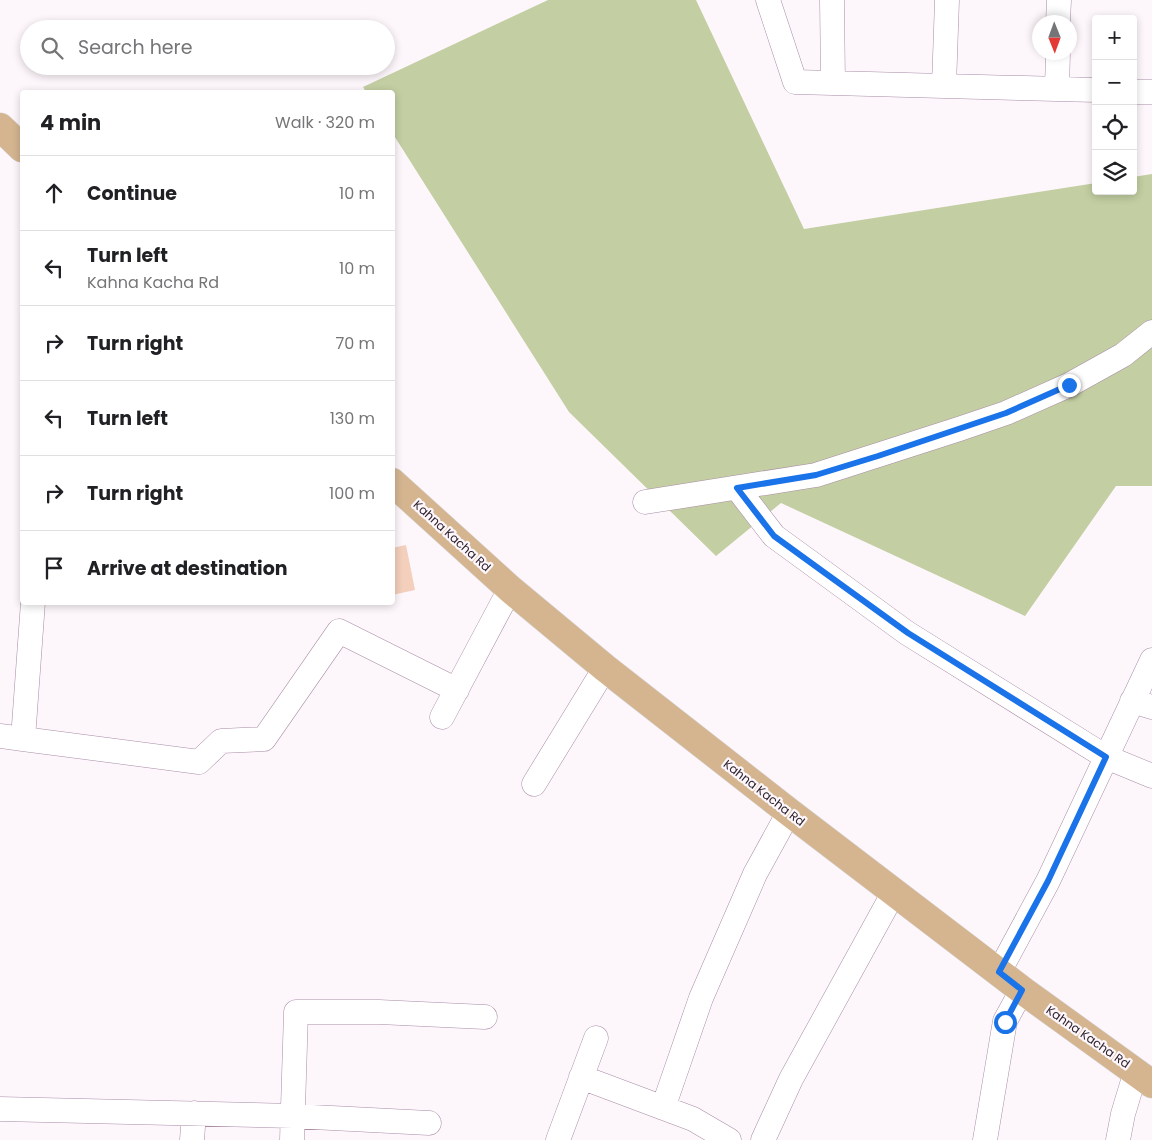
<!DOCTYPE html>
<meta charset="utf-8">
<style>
:root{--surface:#fff;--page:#f2f2f2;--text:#202124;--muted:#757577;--line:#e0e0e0}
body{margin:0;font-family:Poppins,sans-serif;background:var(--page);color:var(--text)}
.controls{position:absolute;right:15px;top:15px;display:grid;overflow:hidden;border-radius:5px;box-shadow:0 2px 8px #0003}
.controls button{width:45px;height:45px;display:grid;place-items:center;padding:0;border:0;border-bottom:1px solid var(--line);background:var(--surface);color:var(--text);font:25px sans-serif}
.compass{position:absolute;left:1032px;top:15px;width:45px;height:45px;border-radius:50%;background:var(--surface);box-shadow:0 2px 8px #0003;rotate:179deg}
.stop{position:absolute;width:15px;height:15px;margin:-11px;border:4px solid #1a73e8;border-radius:50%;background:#fff}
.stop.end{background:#1a73e8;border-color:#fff;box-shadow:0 1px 5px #0008}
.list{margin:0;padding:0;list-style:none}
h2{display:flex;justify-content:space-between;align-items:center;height:65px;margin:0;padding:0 20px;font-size:21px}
h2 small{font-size:16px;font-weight:400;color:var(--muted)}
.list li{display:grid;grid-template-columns:32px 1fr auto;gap:15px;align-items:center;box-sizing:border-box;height:75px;padding:0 20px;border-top:1px solid var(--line)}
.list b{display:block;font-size:19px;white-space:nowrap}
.list p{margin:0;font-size:16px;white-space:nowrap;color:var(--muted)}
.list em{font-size:16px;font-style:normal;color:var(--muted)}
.icon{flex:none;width:28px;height:28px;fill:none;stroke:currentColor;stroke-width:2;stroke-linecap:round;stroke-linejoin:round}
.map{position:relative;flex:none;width:1152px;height:1140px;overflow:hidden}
.search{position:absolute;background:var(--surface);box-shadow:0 2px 8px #0003;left:20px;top:20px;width:375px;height:55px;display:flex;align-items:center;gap:12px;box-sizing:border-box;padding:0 18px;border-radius:28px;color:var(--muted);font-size:19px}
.panel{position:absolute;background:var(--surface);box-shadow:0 2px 8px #0003;left:20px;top:90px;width:375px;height:515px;border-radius:5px}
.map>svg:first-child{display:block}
.green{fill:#c3cea2}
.building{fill:#f3cfbc}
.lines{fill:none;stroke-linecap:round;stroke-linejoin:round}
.minor-casing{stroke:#a98da6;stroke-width:25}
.major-casing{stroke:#d5d3d5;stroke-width:29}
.minor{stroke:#fff;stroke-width:24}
.major{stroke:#d4b590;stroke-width:28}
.route{stroke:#1a73e8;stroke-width:6}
.labels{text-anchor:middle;stroke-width:4.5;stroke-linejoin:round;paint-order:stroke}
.street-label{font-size:12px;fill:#2d222c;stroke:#fdf7fc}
</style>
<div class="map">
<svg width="1152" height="1140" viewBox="0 0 1152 1140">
<rect width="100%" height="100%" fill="#fdf7fc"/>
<path class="green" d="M548,0H696L804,229L1096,183V191H1133V177L1152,174V486H1116L1025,616L781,503L716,556L569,412L393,134L392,92H366L363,87Z"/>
<path class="building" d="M406,545L415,590L392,595V548Z"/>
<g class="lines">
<defs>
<path id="minor" d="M768,0L795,82L1096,90
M832,0L833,83
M1058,22L1059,0
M944,86L947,0
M1057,89L1058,52
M1133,92H1152
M737,488L774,536L907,633L1106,757L1152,776
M645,502L816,475L959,429L1006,413L1069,385L1123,355L1152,332
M1132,701L1152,707
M442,717L510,589
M0,736L23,739L33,602
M23,739L199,762L221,741L264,739L339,631L457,690
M534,784L605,668
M999,972L1048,881L1152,660
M581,1077L693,1119L729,1140
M663,1108L701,998L755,874L789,812
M0,1109L293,1116L429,1123
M192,1140L194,1113
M292,1140L296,1012H379L485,1017
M558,1140L596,1038
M763,1140L791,1079L894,892
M985,1140L1005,1021L1022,990
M1118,1140L1123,1114L1136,1071"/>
<path id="major" d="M0,127L22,148
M392,482L510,589L605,668L789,812L1022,990L1152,1084"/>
</defs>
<use href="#minor" class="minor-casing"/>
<use href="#major" class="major-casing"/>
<use href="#minor" class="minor"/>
<use href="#major" class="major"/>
</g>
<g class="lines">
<path class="route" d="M1005,1022L1022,990L999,972L1048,881L1106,757L908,633L825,573L774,536L737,488L816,475L878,456L1006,413L1069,385"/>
</g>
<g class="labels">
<g class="street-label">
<text transform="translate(452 536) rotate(42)" y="4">Kahna Kacha Rd</text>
<text transform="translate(764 793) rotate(38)" y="4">Kahna Kacha Rd</text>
<text transform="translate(1088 1037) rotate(35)" y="4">Kahna Kacha Rd</text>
</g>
</g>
</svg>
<div class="controls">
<button>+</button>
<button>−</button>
<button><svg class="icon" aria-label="locate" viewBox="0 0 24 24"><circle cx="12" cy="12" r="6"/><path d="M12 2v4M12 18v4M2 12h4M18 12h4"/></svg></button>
<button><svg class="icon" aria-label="layers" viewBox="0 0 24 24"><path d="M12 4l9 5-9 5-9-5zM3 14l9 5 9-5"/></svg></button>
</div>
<svg class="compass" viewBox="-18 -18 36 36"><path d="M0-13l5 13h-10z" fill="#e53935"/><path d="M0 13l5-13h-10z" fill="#757577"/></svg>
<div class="stop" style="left:1005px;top:1022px"></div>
<div class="stop end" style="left:1069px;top:385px"></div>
<div class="search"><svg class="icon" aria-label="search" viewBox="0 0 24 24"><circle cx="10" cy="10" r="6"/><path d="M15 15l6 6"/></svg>Search here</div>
<section class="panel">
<h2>4 min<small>Walk · 320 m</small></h2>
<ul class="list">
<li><svg class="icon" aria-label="ahead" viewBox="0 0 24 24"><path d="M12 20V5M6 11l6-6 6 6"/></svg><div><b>Continue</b></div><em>10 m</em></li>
<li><svg class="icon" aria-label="left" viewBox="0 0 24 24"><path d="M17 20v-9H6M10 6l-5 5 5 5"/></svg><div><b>Turn left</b><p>Kahna Kacha Rd</p></div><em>10 m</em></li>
<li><svg class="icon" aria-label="right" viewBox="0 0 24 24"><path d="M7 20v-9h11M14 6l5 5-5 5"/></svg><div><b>Turn right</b></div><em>70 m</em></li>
<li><svg class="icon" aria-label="left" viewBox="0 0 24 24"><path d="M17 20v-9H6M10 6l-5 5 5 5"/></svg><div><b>Turn left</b></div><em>130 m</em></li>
<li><svg class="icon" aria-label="right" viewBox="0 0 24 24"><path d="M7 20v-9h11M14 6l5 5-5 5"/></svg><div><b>Turn right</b></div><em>100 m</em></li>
<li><svg class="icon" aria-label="arrive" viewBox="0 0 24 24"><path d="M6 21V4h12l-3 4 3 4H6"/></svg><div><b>Arrive at destination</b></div></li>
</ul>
</section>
</div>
